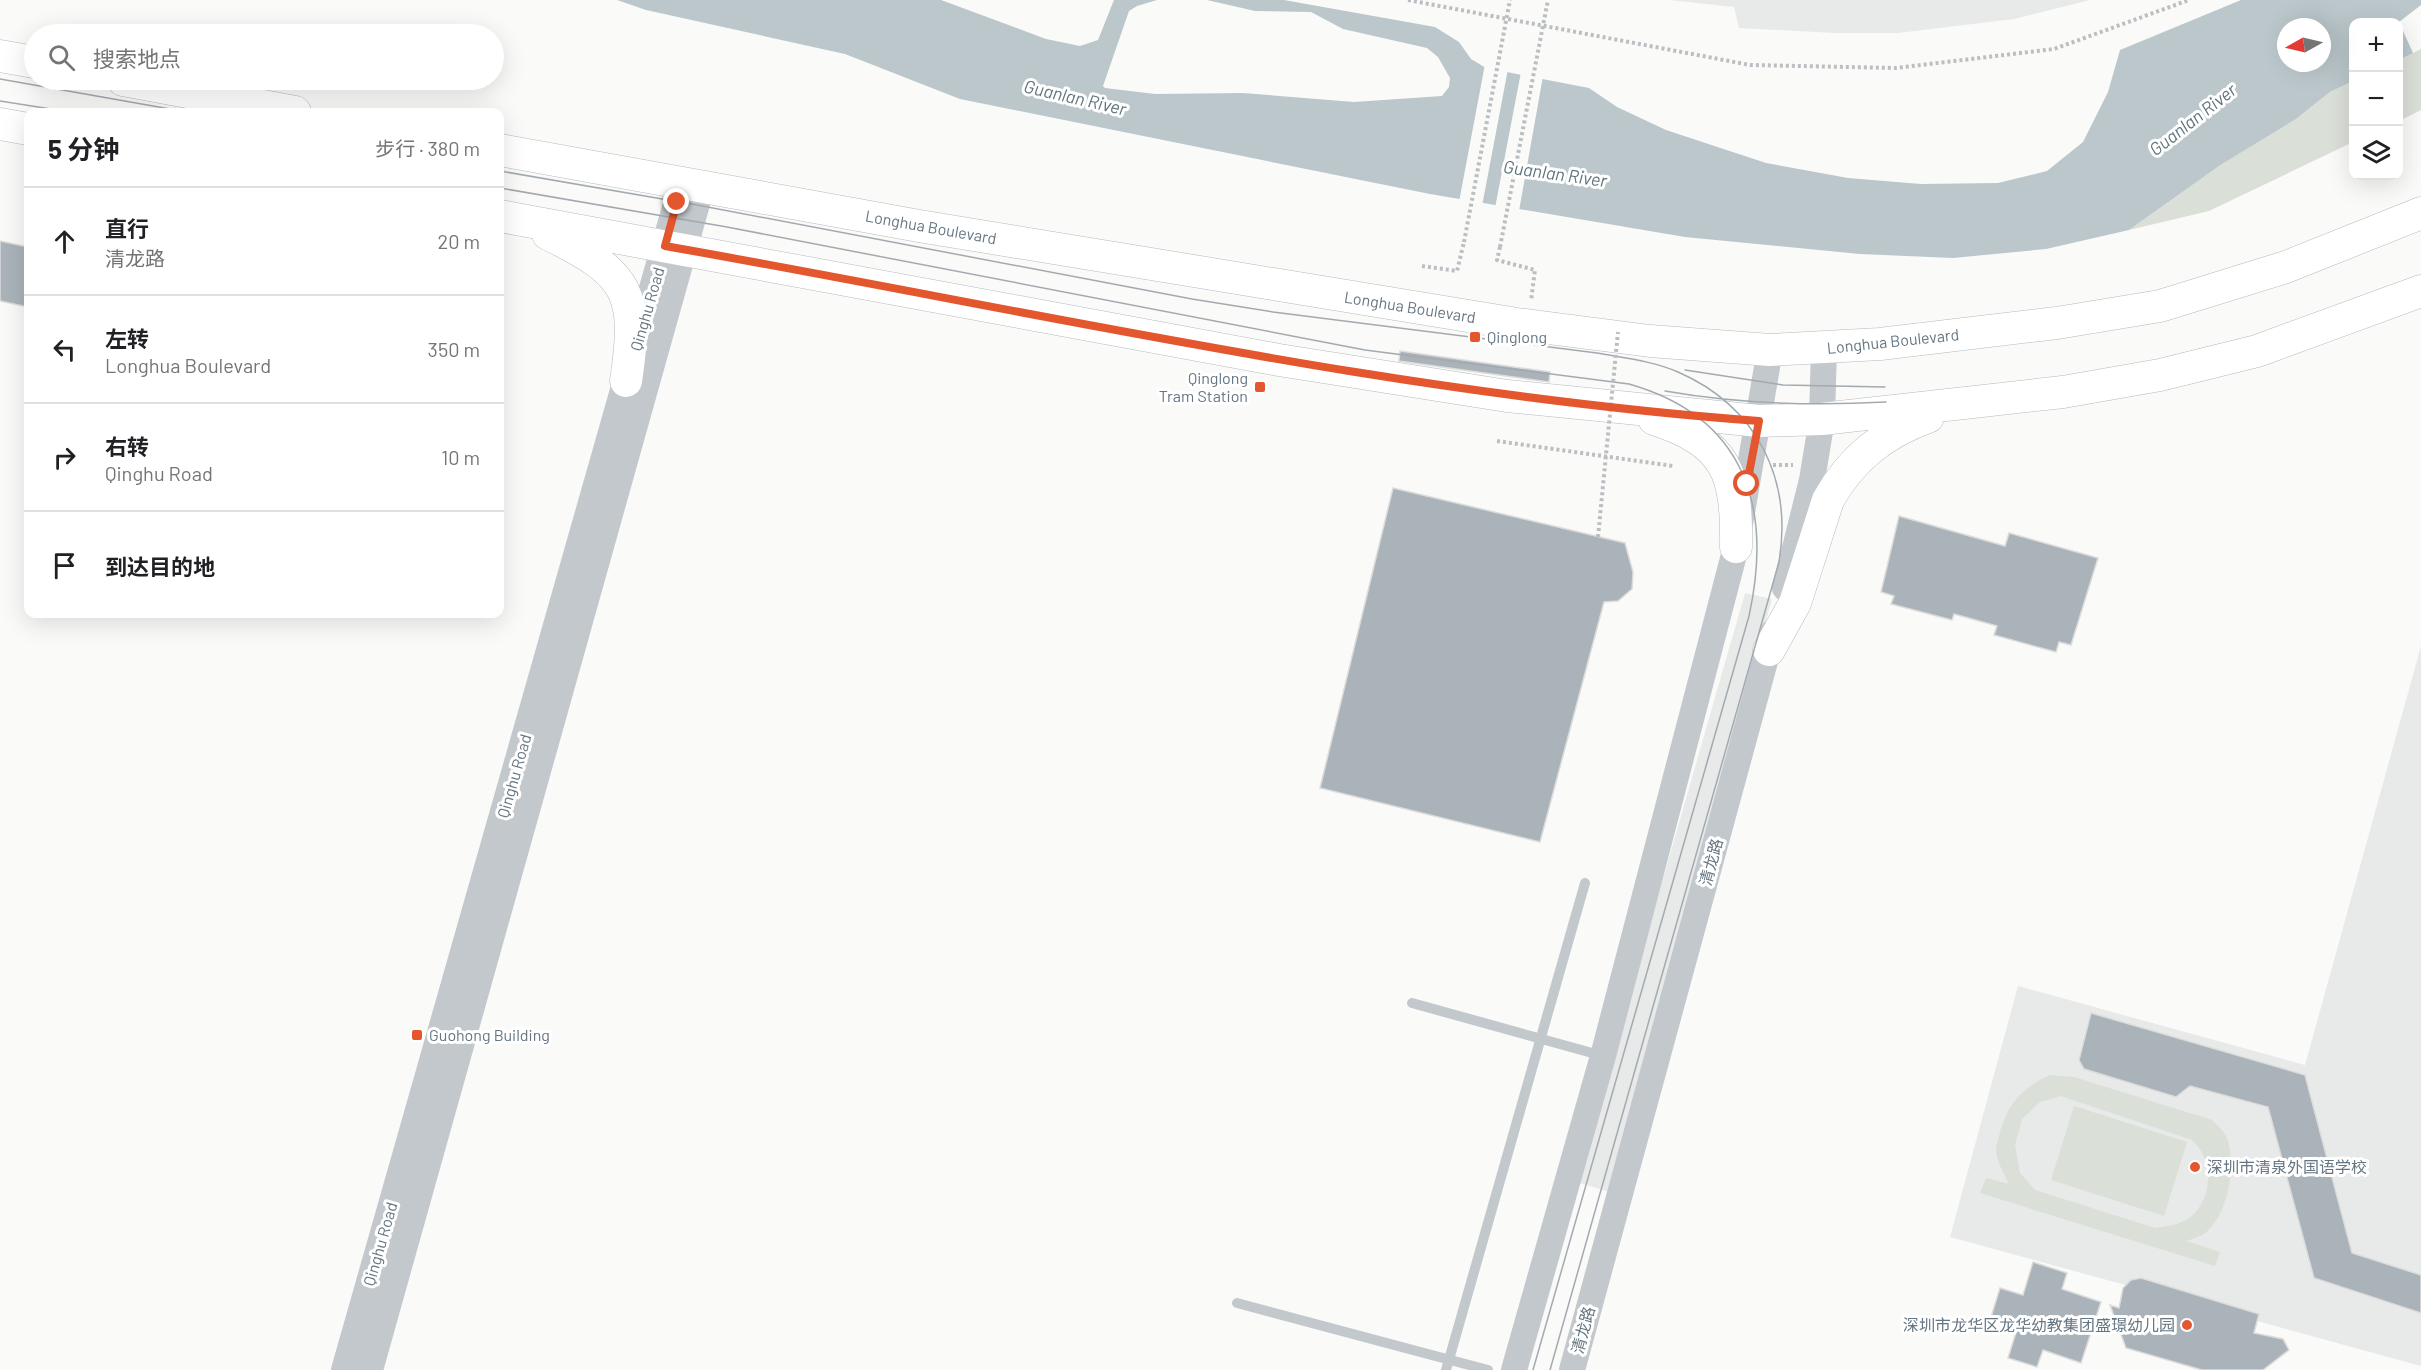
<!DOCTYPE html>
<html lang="zh">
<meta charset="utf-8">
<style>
:root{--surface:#fff;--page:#f2f2f2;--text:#202124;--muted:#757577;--line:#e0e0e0}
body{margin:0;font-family:Barlow,"Noto Sans SC",sans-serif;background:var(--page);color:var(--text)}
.controls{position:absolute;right:18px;top:18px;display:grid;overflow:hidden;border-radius:12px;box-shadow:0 6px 24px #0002}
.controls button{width:54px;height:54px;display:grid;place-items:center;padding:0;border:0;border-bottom:2px solid var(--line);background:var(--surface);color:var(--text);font:30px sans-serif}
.compass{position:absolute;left:2277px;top:18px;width:54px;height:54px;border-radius:50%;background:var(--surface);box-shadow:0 6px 24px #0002;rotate:262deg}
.stop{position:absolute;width:18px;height:18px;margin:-14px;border:4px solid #e4572e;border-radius:50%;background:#fff}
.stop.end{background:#e4572e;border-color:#fff;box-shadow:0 2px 6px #0008}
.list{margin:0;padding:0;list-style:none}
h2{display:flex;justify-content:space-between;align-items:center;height:78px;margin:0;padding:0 24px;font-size:26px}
h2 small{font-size:20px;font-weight:400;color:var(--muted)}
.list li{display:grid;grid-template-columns:39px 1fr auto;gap:18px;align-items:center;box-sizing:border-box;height:108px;padding:0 24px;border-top:2px solid var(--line)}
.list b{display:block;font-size:22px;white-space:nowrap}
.list p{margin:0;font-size:20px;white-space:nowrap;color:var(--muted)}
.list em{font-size:20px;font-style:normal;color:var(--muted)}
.icon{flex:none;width:33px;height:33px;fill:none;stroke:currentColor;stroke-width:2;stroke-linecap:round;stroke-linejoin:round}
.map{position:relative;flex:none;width:2421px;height:1370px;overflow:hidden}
.search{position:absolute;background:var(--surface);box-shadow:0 6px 24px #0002;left:24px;top:24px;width:480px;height:66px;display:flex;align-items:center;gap:15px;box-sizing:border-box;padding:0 21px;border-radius:33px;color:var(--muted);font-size:22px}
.panel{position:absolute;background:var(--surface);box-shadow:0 6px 24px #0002;left:24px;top:108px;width:480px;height:510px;border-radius:12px}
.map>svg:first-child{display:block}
.built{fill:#e8e9e9}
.green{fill:#dadfd7;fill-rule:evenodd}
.water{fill:#bbc7cb;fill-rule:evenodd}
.pier{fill:#fafaf8}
.building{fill:#aab3b9;stroke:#dcdcda;stroke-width:1.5}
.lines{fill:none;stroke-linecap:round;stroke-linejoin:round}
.primary-casing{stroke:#b5babe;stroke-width:33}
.path{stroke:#bbbfc2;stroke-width:4;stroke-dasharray:3 3;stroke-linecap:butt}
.service{stroke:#c3c8cc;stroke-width:10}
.tertiary{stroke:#c3c8cc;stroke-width:26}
.primary{stroke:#fff;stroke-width:32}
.tram{stroke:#a2aab0;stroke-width:1.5}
.path-bridge{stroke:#bbbfc2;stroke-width:4;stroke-dasharray:3 3;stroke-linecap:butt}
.route{stroke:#e4572e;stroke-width:8}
.poi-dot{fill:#e4572e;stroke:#fff;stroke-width:2}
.labels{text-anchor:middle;stroke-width:6;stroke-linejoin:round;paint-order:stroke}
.street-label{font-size:16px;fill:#657683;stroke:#fff}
.poi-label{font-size:16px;fill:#657683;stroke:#fff;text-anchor:start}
.water-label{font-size:18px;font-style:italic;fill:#60757c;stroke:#fff}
</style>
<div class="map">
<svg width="2421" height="1370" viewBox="0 0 2421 1370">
<rect width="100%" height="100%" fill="#fafaf8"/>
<path class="built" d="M1669,0H2090L2014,19L1898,33H1835L1739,28L1734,7Z
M1745,593L1772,599L1610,1192L1576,1182Z
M2421,646V1366L1950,1237L2018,986L2305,1065Z"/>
<path class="green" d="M2421,49V110L2399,121V60Z
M2353,81V142L2209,211L2129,230L2219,166L2296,119L2330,92Z
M2050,1075L2074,1077L2212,1120C2217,1125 2224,1131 2227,1138C2237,1165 2228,1216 2204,1234C2199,1237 2192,1239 2186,1241L2220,1252L2215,1266L1980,1193L1986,1178L2009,1184C2004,1173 1997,1163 1996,1150C1996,1144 1999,1137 2000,1132C2008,1103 2023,1087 2050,1075ZM2061,1096L2192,1140C2212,1158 2214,1191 2195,1213C2184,1224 2170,1226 2155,1228L2035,1190L2020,1173L2015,1145L2022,1119L2040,1102Z
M2074,1106L2187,1142L2164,1216L2051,1180Z"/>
<path class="water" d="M617,0H941L1046,39L1080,46L1098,40L1114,0H1157L1137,6L1129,11L1103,86L1105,88L1155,94L1243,93L1354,102L1442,96L1449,87L1450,78L1438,57L1427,48L1343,29L1311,12L1255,11L1207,0H1284L1435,27L1459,42L1471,59L1486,68L1589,88L1617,107L1666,130L1766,163L1848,178L1921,184L1998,183L2047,171L2083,142L2108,92L2120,50L2241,0H2421V5L2399,22L2413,53L2399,60L2398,22H2354L2353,81L2330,92L2296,119L2219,166L2129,230L2046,249L1953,258L1860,254L1685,237L1430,194L960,99L845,54L646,10ZM2286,27H2322V63H2286Z"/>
<path class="pier" d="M1485,64L1508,69L1482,206L1459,202Z
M1521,72L1543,76L1519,211L1495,208Z"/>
<path class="building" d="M0,241L28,247V307L0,301Z
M1400,351L1550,372L1549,382L1399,361Z
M1393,488L1625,543L1633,572L1632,589L1618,601L1604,602L1540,842L1320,788Z
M1899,516L2005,546L2009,533L2098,558L2071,645L2059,642L2056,652L1994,635L1997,626L1954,614L1952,620L1891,604L1894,596L1881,592Z
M2091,1013L2305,1075L2352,1253L2421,1275V1313L2314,1278L2268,1107L2190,1086L2176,1097L2084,1069L2079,1060Z
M2033,1262L2067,1273L2062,1289L2101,1302L2081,1363L2043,1350L2037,1367L2008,1358L2018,1326L1991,1317L2000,1288L2023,1295Z
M2141,1278L2259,1314L2254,1333L2283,1339L2289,1350L2263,1370H2202L2126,1348L2110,1305L2119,1308L2123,1288L2131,1280Z"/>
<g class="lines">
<defs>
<path id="primary" d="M0,56L34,62
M123,80L295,112
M0,124L28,129
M500,150L919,226L1517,324L1650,341L1770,350L1880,344L2057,323L2160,306L2286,267L2421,213
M500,216L1279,360L1507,396L1759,421L1822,419L2063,392L2160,375L2257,351L2421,291
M548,234C630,274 639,293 626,381
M1654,419C1728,443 1737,474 1736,547
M1769,650L1795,603L1828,500C1851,459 1883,433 1928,417"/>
</defs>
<use href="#primary" class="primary-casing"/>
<path class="path" d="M1408,0L1750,65L1896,68L2054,49L2189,0
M1500,247L1497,260L1535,270L1531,301
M1422,266L1457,271L1464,242
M1497,441L1673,466
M1773,465H1793"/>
<path class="service" d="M1412,1003L1603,1056
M1237,1303L1488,1370
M1446,1370L1585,883"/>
<path class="tertiary" d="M1785,588L1812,480L1822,419L1824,348
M344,1370L682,183
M370,1370L702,186
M1514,1370L1603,1056L1736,547L1770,350
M1572,1370L1773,632"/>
<use href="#primary" class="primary"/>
<path class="tram" d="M0,79L187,112
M0,101L70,112
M500,171L697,205L1192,299L1273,312L1597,353C1624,358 1653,361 1678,372C1756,406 1793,478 1779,562L1550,1370
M500,188L727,227L1365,350L1629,384C1745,417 1773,507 1749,616L1533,1370
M1685,370L1783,385L1885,387
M1665,391C1739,404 1812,406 1886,402"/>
<path class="path-bridge" d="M1464,242L1510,0
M1500,247L1548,0
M1598,537L1618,332"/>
</g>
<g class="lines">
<path class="route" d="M677,202L665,246C1029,310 1390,394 1759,421L1747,484"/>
</g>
<g class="poi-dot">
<rect x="1469" y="331" width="12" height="12" rx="3"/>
<rect x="1254" y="381" width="12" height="12" rx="3"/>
<rect x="411" y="1029" width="12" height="12" rx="3"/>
<circle cx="2195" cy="1167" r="6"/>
<circle cx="2187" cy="1325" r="6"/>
</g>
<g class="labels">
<g class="street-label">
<text transform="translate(931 227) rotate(10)" y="6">Longhua Boulevard</text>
<text transform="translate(1410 307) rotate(9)" y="6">Longhua Boulevard</text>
<text transform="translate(647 309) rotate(-74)" y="6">Qinghu Road</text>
<text transform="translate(1893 341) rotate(-6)" y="6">Longhua Boulevard</text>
<text transform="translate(514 776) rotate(-74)" y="6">Qinghu Road</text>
<text transform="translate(1711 862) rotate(-75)" y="6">清龙路</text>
<text transform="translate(380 1244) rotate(-74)" y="6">Qinghu Road</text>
<text transform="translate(1583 1330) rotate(-75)" y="6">清龙路</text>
</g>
<g class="poi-label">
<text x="1487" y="343">Qinglong</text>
<text x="1248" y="384" text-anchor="end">Qinglong<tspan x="1248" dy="18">Tram Station</tspan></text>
<text x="429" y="1041">Guohong Building</text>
<text x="2207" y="1173">深圳市清泉外国语学校</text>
<text x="2175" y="1331" text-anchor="end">深圳市龙华区龙华幼教集团盛璟幼儿园</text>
</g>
<g class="water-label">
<text transform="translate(1075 98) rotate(13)" y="6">Guanlan River</text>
<text transform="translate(2193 120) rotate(-38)" y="6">Guanlan River</text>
<text transform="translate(1555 174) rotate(8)" y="6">Guanlan River</text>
</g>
</g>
</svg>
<div class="controls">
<button>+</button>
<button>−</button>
<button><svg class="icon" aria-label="layers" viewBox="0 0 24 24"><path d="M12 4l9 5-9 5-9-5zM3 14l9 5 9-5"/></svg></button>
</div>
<svg class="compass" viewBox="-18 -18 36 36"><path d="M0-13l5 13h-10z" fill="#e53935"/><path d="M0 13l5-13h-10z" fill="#757577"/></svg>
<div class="stop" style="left:1747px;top:484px"></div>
<div class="stop end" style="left:677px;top:202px"></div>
<div class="search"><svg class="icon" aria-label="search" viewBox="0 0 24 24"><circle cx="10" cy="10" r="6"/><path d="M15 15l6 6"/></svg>搜索地点</div>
<section class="panel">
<h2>5 分钟<small>步行 · 380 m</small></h2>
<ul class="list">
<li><svg class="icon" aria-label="ahead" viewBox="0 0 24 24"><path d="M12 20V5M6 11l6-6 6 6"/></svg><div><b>直行</b><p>清龙路</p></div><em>20 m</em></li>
<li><svg class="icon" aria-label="left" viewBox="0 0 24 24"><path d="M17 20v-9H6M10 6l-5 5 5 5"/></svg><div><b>左转</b><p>Longhua Boulevard</p></div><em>350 m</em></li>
<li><svg class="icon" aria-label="right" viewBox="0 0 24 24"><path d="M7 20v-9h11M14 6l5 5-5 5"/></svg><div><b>右转</b><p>Qinghu Road</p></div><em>10 m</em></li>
<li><svg class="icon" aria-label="arrive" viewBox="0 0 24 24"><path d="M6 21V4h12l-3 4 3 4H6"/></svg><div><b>到达目的地</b></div></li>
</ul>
</section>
</div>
